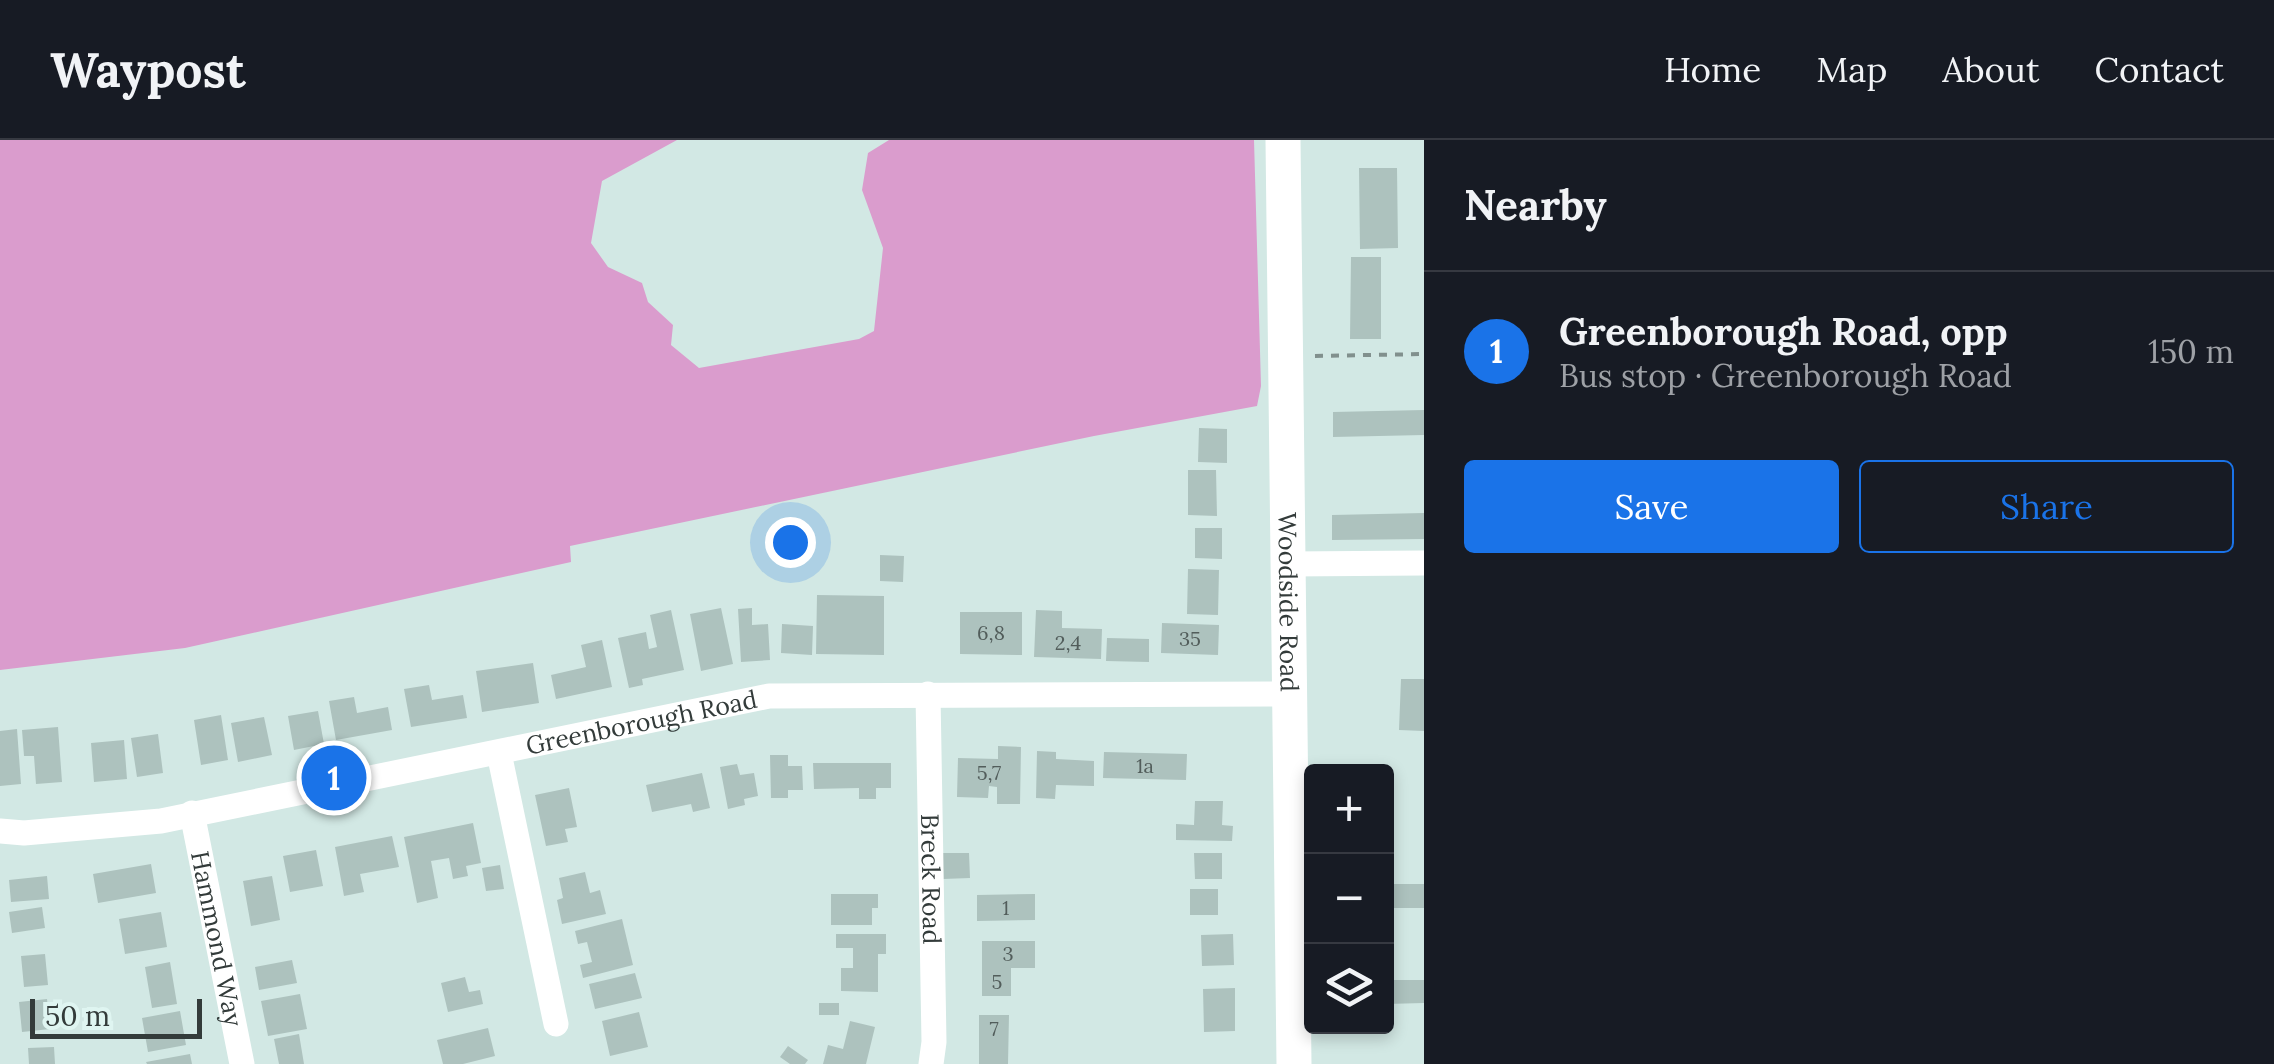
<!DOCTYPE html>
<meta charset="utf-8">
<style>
:root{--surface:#171b24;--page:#242831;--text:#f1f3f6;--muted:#9ea1a6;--line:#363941;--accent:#1a73e8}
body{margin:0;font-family:Lora,serif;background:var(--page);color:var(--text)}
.controls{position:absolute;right:30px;bottom:30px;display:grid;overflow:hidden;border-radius:10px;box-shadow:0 5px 15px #0003}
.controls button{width:90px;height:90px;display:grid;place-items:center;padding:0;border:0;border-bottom:2px solid var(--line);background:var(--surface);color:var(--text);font:50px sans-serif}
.scale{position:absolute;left:30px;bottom:25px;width:172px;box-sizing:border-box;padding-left:10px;border:5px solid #333b3a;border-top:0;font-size:28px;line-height:35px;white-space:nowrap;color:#333b3a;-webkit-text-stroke:8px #dff5f1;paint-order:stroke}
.you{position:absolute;left:790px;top:402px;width:35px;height:35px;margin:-25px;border:8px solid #fff;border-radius:50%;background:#1a73e8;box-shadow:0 0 0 15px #1a73e833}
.badge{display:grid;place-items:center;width:65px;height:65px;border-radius:50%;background:var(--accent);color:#fff;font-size:32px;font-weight:700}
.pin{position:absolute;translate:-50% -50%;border:5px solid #fff;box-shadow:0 2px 10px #0006}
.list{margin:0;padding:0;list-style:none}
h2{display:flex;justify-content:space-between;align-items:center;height:130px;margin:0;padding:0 40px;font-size:42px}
h2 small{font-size:32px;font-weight:400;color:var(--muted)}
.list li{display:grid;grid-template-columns:65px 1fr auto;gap:30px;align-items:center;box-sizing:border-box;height:160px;padding:0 40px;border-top:2px solid var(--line)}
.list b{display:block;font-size:38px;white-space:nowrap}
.list p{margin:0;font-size:32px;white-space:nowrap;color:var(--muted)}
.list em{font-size:32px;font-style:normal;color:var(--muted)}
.actions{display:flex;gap:20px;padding:30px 40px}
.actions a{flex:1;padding:22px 0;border:2px solid var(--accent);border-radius:10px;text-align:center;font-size:35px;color:var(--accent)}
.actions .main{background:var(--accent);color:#fff}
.icon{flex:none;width:55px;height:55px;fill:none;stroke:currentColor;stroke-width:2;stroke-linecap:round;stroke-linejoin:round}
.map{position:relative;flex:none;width:1424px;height:924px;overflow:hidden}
header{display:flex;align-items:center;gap:60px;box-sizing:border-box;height:140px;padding:0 50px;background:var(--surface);border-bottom:2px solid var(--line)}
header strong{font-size:48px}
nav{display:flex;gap:55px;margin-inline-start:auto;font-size:35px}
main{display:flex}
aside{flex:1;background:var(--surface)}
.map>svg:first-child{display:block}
.green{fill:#da9ccd}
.building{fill:#adc2be}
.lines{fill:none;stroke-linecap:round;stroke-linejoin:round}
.path{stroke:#81908d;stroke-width:4;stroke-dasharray:8 8;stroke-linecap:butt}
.street{stroke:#fff;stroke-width:25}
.secondary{stroke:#fff;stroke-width:35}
.labels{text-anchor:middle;stroke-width:10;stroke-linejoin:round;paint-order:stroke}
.number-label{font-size:20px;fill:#525d5b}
.street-label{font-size:25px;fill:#333b3a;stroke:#dff5f1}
</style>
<header>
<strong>Waypost</strong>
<nav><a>Home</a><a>Map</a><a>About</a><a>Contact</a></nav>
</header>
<main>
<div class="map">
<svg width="1424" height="924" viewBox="0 0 1424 924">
<rect width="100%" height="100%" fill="#d2e8e4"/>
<path class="green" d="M0,0H677L602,41L591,103L608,127L642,143L648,162L673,185L671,205L699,228L859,199L874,191L883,108L862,50L868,13L889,0H1254L1261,246L1257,266L1094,296L570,406L571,422L185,508L0,530Z"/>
<path class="building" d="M1359,28H1397L1398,108L1360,109Z
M1351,117H1381V199H1350Z
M1424,270V295L1333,297V272Z
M1199,288L1227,289V323L1198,322Z
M1188,330H1216L1217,376L1188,375Z
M1424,373V399L1332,400V375Z
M1195,388H1222V419L1195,418Z
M880,415L904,416L903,442L880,441Z
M1188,429L1219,430L1218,475L1187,474Z
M817,455L884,456V515L816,514Z
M721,468L733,524L701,531L690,474Z
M752,468V485L768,484L770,520L741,522L738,469Z
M671,470L684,530L642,539L643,545L629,548L618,498L646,492L649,509L657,507L650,475Z
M1036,470L1062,471V488L1102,489L1101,519L1034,517Z
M960,472H1022V515L960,514Z
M1162,483L1219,485L1218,515L1161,513Z
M782,484L813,486L812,515L781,513Z
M1107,498L1149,499V522L1106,521Z
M602,500L612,547L556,559L551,535L586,527L581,505Z
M533,523L539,563L482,572L476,531Z
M1401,539H1424V591L1399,590Z
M429,545L432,560L463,555L467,578L411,587L404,549Z
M354,557L357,573L388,567L392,590L336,600L329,561Z
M318,571L324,604L294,610L288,576Z
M221,575L228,620L201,625L194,580Z
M264,577L272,615L238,622L231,583Z
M58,587L62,642L36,644L34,616H24L22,590Z
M17,589L21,644L0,646V591Z
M158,594L163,633L137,637L131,598Z
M124,600L127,639L94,642L91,603Z
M998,606L1021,607L1020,664H997V647L989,646L988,658L957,657L958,618L998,619Z
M1037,611L1056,612V619L1094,621V646L1056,645L1055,659L1036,658Z
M1104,612L1187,614L1186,640L1103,638Z
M770,615H788V626H802L803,650H788V658H771Z
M813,623H891V648H876V659H859V648L814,649Z
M737,624L740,635L754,633L758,656L744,659L745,665L728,669L720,627Z
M702,633L710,668L693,672L691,664L652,672L646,645Z
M569,648L577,687L565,689L568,702L546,706L535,655Z
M1195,661H1223L1222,685L1233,686L1232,701L1176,700V684L1194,685Z
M473,683L481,723L466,726L468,736L453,739L449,718L431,721L438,758L417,763L404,697Z
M392,696L399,727L360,734L364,752L344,756L335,707Z
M316,710L323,746L290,752L283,716Z
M943,713H969L970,738L943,739Z
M1194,713H1222V739H1195Z
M151,724L156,753L98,763L93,734Z
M500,725L504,749L486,751L482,728Z
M585,732L590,753L600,750L606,774L562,784L557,760L563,758L559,738Z
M47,736L49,759L11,762L9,740Z
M272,736L280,780L251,786L243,741Z
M1386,744H1424V768H1386Z
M1190,749H1218V775H1190Z
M831,754H878V768H872V785H831Z
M1035,754V780L977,781V755Z
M42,767L45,788L12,793L9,772Z
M161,772L167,807L125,814L119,779Z
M622,779L633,825L583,838L580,825L592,822L587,802L578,804L575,791Z
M836,794H886V814H878V852L841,851V828H853V808H836Z
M1233,794L1234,825L1202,826L1201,795Z
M982,801H1035V828H1011V856H982Z
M45,814L48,845L24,847L21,816Z
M292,820L297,843L259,850L255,827Z
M170,822L177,864L152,868L145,827Z
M635,833L642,858L595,869L589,844Z
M465,837L469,852L480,850L483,864L448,872L441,843Z
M1386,840H1424V863L1386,864Z
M1235,848V891L1204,892L1203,849Z
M300,854L307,889L268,896L261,861Z
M47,859L50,889L22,892L19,862Z
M819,863H839V875H819Z
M180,871L186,905L148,912L142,878Z
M639,872L648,907L610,916L602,881Z
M979,875H1009L1008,924H979Z
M850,881L875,887L866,924H823L828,905L843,909Z
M488,888L495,916L463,924H443L437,900Z
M299,894L304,924H279L274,899Z
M788,906L808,920L805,924H790L780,917Z
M54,907L55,924H29L28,908Z
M190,914L192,924H147L146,922Z"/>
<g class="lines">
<path class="path" d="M1315,216L1424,214"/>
<g class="street">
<path d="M1289,424L1424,423"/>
<path id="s1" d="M928,554L934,902L931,924"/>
<path d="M499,613L556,884"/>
<path id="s2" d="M192,673L242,924"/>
<path id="s3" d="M0,691L24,693L161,681L769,556L1290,554"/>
</g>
<path class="secondary" id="s4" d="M1283,0L1294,924"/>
</g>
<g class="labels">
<g class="number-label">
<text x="991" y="500">6,8</text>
<text x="1190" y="506">35</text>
<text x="1068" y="510">2,4</text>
<text x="1145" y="633">1a</text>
<text x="989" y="640">5,7</text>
<text x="1006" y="775">1</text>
<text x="1008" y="821">3</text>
<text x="997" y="849">5</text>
<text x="994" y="896">7</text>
</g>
<g class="street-label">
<text dy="9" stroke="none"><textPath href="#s4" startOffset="462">Woodside Road</textPath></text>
<text dy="9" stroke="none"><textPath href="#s3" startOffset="652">Greenborough Road</textPath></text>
<text dy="9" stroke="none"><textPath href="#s1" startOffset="185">Breck Road</textPath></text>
<text dy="9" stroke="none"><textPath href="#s2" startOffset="128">Hammond Way</textPath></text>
</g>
</g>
</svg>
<div class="controls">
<button>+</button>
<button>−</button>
<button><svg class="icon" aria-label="layers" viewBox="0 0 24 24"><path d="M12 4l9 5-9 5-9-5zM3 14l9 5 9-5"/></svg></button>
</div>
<div class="scale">50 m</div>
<div class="you"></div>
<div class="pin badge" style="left:334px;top:638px">1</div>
</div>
<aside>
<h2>Nearby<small></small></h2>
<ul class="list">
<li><span class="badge">1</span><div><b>Greenborough Road, opp</b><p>Bus stop · Greenborough Road</p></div><em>150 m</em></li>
</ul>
<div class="actions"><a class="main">Save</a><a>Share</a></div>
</aside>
</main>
